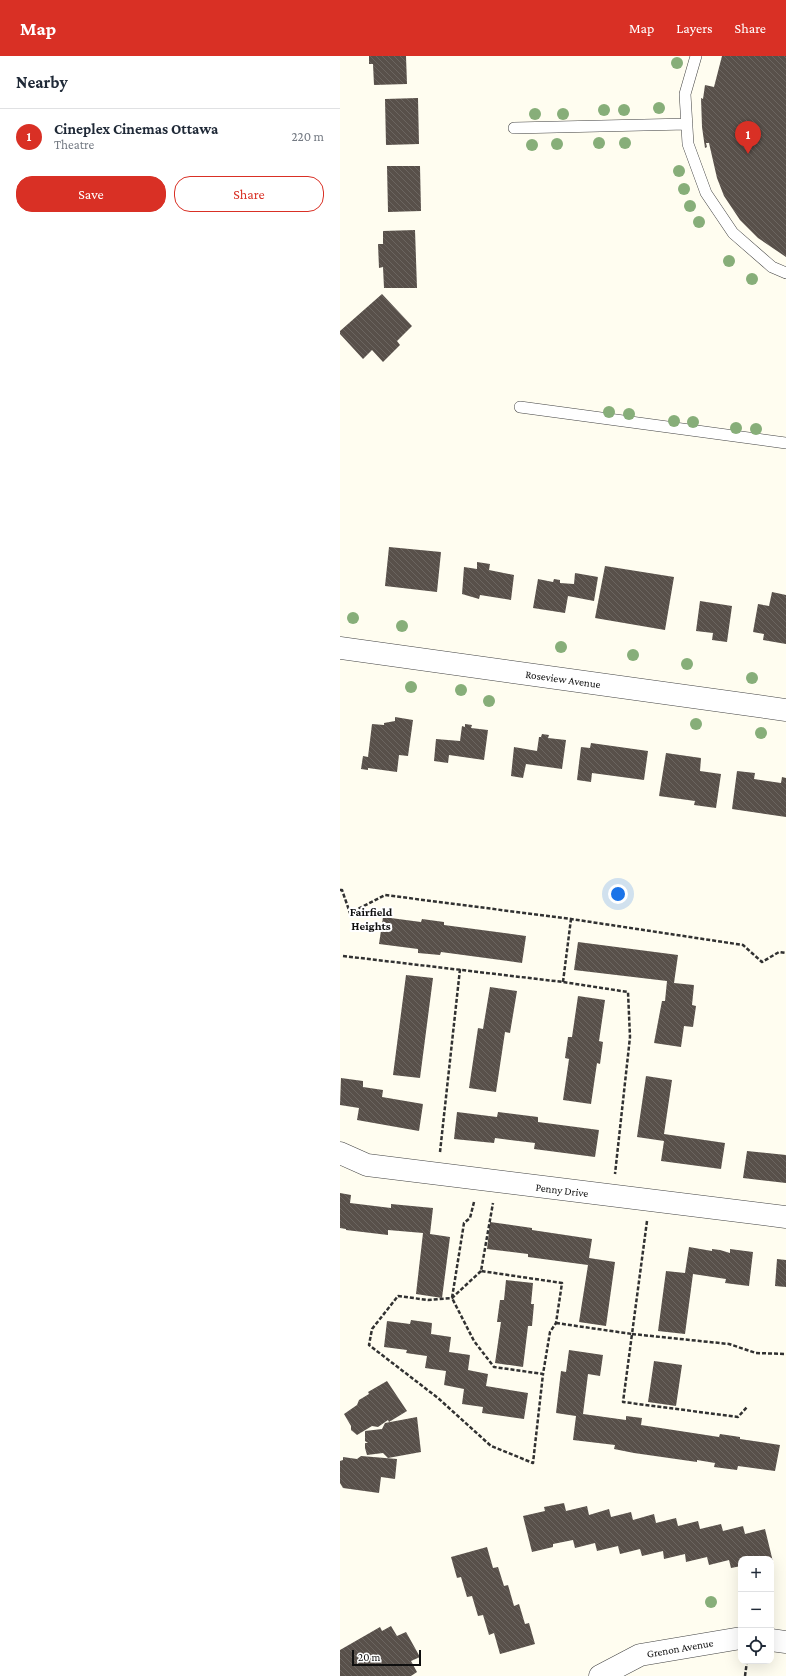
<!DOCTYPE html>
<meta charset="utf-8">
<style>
:root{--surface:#fff;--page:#f6f6f7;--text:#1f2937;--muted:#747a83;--line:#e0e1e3;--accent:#d93025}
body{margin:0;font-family:"Crimson Pro",serif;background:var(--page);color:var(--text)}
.controls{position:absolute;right:12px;bottom:12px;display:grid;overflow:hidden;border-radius:8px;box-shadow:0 4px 16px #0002}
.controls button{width:36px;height:36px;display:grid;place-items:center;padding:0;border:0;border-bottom:1px solid var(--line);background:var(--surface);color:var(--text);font:20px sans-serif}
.scale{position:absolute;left:12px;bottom:10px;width:69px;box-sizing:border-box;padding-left:4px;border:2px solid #0f0f0f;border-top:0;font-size:11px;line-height:14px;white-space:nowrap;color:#0f0f0f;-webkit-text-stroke:3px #fff;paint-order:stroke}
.you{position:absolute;left:278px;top:838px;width:14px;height:14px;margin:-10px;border:3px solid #fff;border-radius:50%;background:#1a73e8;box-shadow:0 0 0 6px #1a73e833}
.badge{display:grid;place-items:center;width:26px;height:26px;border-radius:50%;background:var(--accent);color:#fff;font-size:13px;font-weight:700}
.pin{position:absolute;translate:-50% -33px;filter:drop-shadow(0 1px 2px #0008)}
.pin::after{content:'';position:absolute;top:21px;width:14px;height:12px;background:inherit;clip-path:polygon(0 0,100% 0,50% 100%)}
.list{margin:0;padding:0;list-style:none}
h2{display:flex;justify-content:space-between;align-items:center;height:52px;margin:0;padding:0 16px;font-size:17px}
h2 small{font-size:13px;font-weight:400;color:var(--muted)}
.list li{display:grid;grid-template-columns:26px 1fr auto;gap:12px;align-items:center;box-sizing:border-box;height:56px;padding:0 16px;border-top:1px solid var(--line)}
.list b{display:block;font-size:15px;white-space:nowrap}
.list p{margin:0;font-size:13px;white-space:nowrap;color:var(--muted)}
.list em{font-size:13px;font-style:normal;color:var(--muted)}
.actions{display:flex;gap:8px;padding:12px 16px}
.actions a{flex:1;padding:9px 0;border:1px solid var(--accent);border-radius:16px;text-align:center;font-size:14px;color:var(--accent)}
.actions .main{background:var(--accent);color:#fff}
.icon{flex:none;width:22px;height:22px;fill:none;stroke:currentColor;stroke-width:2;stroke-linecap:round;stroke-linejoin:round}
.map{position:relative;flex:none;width:446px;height:1620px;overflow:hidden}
header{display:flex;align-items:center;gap:24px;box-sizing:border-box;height:56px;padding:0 20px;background:var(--accent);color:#fff}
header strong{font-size:19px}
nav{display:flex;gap:22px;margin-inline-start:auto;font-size:14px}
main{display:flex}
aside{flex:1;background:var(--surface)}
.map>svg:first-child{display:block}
.building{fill:url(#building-back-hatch)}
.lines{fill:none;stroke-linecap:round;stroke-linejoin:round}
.service-casing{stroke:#424242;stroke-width:12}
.minor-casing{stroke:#424242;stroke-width:23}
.path{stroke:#313131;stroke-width:2.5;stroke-dasharray:4 2;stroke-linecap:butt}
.service{stroke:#fff;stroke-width:11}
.minor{stroke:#fff;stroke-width:22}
.tree{fill:#87ae79}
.labels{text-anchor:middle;stroke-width:4;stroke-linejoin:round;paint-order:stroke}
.street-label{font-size:11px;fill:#0f0f0f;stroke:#fff}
.neighbourhood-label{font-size:12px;font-weight:bold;fill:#0f0f0f;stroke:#fff}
</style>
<header>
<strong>Map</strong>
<nav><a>Map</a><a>Layers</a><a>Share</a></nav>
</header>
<main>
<aside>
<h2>Nearby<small></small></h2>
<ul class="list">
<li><span class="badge">1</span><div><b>Cineplex Cinemas Ottawa</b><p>Theatre</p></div><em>220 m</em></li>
</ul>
<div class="actions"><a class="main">Save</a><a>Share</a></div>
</aside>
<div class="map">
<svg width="446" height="1620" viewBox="0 0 446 1620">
<defs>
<pattern id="building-back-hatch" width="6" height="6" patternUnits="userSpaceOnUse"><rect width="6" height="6" fill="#58504a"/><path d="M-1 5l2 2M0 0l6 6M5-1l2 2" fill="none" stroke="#6b6560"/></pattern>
</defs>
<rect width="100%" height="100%" fill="#fffdf0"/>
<path class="building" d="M29,0H66L67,28L34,29L33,8H29Z
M382,0H446V201L418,182L400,164L384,140L377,122L369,87H366L367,91L365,92L362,71L361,42L363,43L365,29L374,31Z
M78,42L79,88L46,89L45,43Z
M47,110H80L81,155L48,156Z
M75,174L77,232H44L43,211L39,212L38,188H43V175Z
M42,238L72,270L57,285L60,289L43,306L32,294L23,303L0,278V275Z
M49,491L101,496L97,536L45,530Z
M137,506L150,508L149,514L174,519L171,544L140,539L139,543L122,538L124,511L137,513Z
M265,510L334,521L325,574L255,562Z
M235,517L258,521L254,545L228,540L225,557L193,552L198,523L213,526L214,523L220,524V527L234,528Z
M432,536L446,539V588L423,584L424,578L413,576L418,548L429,550Z
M360,545L392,550L387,586L372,584L373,577L356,575Z
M55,661L73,664L68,700L59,699L57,716L28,712V714L21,713L23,700L28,701L32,668L44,669V667L55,665Z
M125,668L132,669L131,672L148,674L144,704L109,699L108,707L94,705L96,683L120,685L122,670L125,671Z
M202,678L209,679L208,682L226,684L222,713L186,708L183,722L171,720L174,691L197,695L199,681H201Z
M251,687L308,695L304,724L252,717L251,726L237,724L241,691L250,692Z
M326,697L361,702L360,715L381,718L376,752L354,749L355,745L319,740Z
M397,715L415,717L414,723L441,727L442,721L446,722V761L392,753Z
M43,861L81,866L82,863L104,866V869L186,880L182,907L101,896L100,899L78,897V893L39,888Z
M238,886L338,899L334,927L354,929L352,949L356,950L353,971L344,970L341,991L314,987L322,945H325L327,925L234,914Z
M66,919L93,922L80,1022L53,1019Z
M150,931L177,935L170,977L165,976L156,1036L129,1032L138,972L143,973Z
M238,940L265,944L259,985L263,986L260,1008L257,1007L251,1048L223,1044L229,1003L225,1002L228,981H232Z
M306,1020L332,1024L324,1078L385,1087L381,1113L321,1105L324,1085L297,1081Z
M1,1022L23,1025V1031L43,1034L42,1041L83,1048L79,1075L17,1064L19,1052L0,1049Z
M117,1056L157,1061L158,1056L198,1061V1066L259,1074L255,1101L194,1093L195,1087L155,1082L154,1087L114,1083Z
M407,1095L446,1099V1127L403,1122Z
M0,1137L11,1139L10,1147L51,1152V1148L93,1152L90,1178L110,1181L102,1242L76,1238L83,1177L48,1174V1179L6,1174V1173L0,1172Z
M150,1166L192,1172V1174L252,1183L249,1202L275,1206L266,1270L239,1266L248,1209L188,1201V1198L147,1193Z
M349,1191L372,1195V1193L380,1194L390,1197V1193L413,1196L409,1230L385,1227L386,1223L353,1218L345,1278L318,1275L326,1215L345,1217Z
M437,1203L446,1204V1231L435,1230Z
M166,1224L193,1227L191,1248H194L192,1270H188L183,1311L155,1307L161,1266H157L160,1244H164Z
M71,1264L92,1267L91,1278L111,1281L109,1296L130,1299L128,1314L148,1318L146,1330L188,1337L184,1363L142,1357L143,1351L122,1348L124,1333L104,1329L106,1315L85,1312L87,1300L66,1297L67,1294L44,1291L47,1265L70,1268Z
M229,1294L263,1299L260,1320L248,1318L243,1358L286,1364V1360L302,1362L301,1369L379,1381L380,1378L400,1381V1383L440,1389L435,1415L398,1410L397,1414L374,1411L375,1407L357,1404V1406L294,1397L274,1393L275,1389L233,1384L236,1360L216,1357L221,1315L226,1316Z
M314,1305L342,1309L336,1350L308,1346Z
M47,1325L67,1355L49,1366L48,1364L38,1371L32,1370L17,1379L11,1374V1370L4,1358L17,1349L19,1344L29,1338L28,1336Z
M77,1361L81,1396L48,1402L43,1397L27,1399L25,1392V1387H28L25,1385V1375L42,1373L45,1367Z
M21,1400L57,1403L55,1423L41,1421L39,1437L3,1432L0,1427V1405L3,1404V1401L17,1403Z
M224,1447L226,1455L247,1450L249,1459L269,1453L271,1461L291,1456L293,1464L314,1458L316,1467L336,1462L338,1470L358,1465L360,1473L381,1468L383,1475L403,1470L405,1478L425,1473L434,1510L431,1511V1503H401V1510L391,1512L389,1504L369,1509L367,1501L346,1506L345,1498L324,1503L323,1495L302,1500L300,1493L280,1498L278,1490L257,1495L255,1487L235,1492L233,1484L213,1488V1491L192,1496L183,1460L205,1455L204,1451Z
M147,1491L153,1512L158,1511L164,1530L168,1529L174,1550L179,1548L185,1568L189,1567L195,1588L160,1598L154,1577L149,1579L143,1559L138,1560L132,1540L127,1541L121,1521L117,1522L111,1501Z
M51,1570L57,1580L66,1576L80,1601L71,1605L77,1616L71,1620H0V1594L40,1571L42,1575Z"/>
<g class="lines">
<defs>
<path id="service" d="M356,0L345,38L348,88L366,137L393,177L432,211L446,217
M174,72L347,68
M180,351L446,387"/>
<path id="minor" d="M0,592L446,654
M0,1097L27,1109L446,1161
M431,1584L446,1586
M260,1620L300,1599L401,1582"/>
</defs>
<use href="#service" class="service-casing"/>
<use href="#minor" class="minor-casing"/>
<path class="path" d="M0,834H2L10,857L45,839L231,863L403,889L422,906L439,896L446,897
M3,900L223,926L288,936L290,981L275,1118
M223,926L231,863
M100,1096L120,913
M134,1146L130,1162L124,1167L112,1242L134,1285L154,1311L203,1318L210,1276L216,1267L222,1227L141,1215L153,1147
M307,1165L292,1278L389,1288L416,1297L446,1298
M141,1215L112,1242L88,1244L58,1240L32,1273L29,1289L98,1342L151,1390L193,1407L203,1318
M216,1267L292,1278L283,1346L398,1361L407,1351
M405,1620L407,1605"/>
<use href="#service" class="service"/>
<use href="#minor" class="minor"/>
</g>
<g class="tree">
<circle cx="337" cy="7" r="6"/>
<circle cx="319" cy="52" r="6"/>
<circle cx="264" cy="54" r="6"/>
<circle cx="284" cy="54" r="6"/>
<circle cx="195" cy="58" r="6"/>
<circle cx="223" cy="58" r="6"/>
<circle cx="259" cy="87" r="6"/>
<circle cx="285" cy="87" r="6"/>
<circle cx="217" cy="88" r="6"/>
<circle cx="192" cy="89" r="6"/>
<circle cx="339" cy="115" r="6"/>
<circle cx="344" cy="133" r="6"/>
<circle cx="350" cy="150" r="6"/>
<circle cx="359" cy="166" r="6"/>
<circle cx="389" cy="205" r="6"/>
<circle cx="412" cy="223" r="6"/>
<circle cx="269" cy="356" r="6"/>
<circle cx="289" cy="358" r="6"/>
<circle cx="334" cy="365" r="6"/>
<circle cx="353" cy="366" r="6"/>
<circle cx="396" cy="372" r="6"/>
<circle cx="416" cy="373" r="6"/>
<circle cx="13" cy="562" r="6"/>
<circle cx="62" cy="570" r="6"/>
<circle cx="221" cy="591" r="6"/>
<circle cx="293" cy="599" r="6"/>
<circle cx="347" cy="608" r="6"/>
<circle cx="412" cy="622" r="6"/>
<circle cx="71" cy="631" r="6"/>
<circle cx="121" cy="634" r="6"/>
<circle cx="149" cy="645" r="6"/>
<circle cx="356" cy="668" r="6"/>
<circle cx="421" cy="677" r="6"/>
<circle cx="371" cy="1546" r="6"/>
</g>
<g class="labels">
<g class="street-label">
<text transform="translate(223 623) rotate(8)" y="4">Roseview Avenue</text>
<text transform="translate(222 1134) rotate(7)" y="4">Penny Drive</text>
<text transform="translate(340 1592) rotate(-10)" y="4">Grenon Avenue</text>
</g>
<g class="neighbourhood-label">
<text x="31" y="860">Fairfield<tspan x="31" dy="14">Heights</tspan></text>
</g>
</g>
</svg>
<div class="controls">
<button>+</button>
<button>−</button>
<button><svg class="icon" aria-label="locate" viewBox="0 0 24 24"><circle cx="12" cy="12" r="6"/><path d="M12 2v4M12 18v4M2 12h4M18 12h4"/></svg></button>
</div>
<div class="scale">20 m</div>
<div class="you"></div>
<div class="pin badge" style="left:408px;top:98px">1</div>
</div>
</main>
